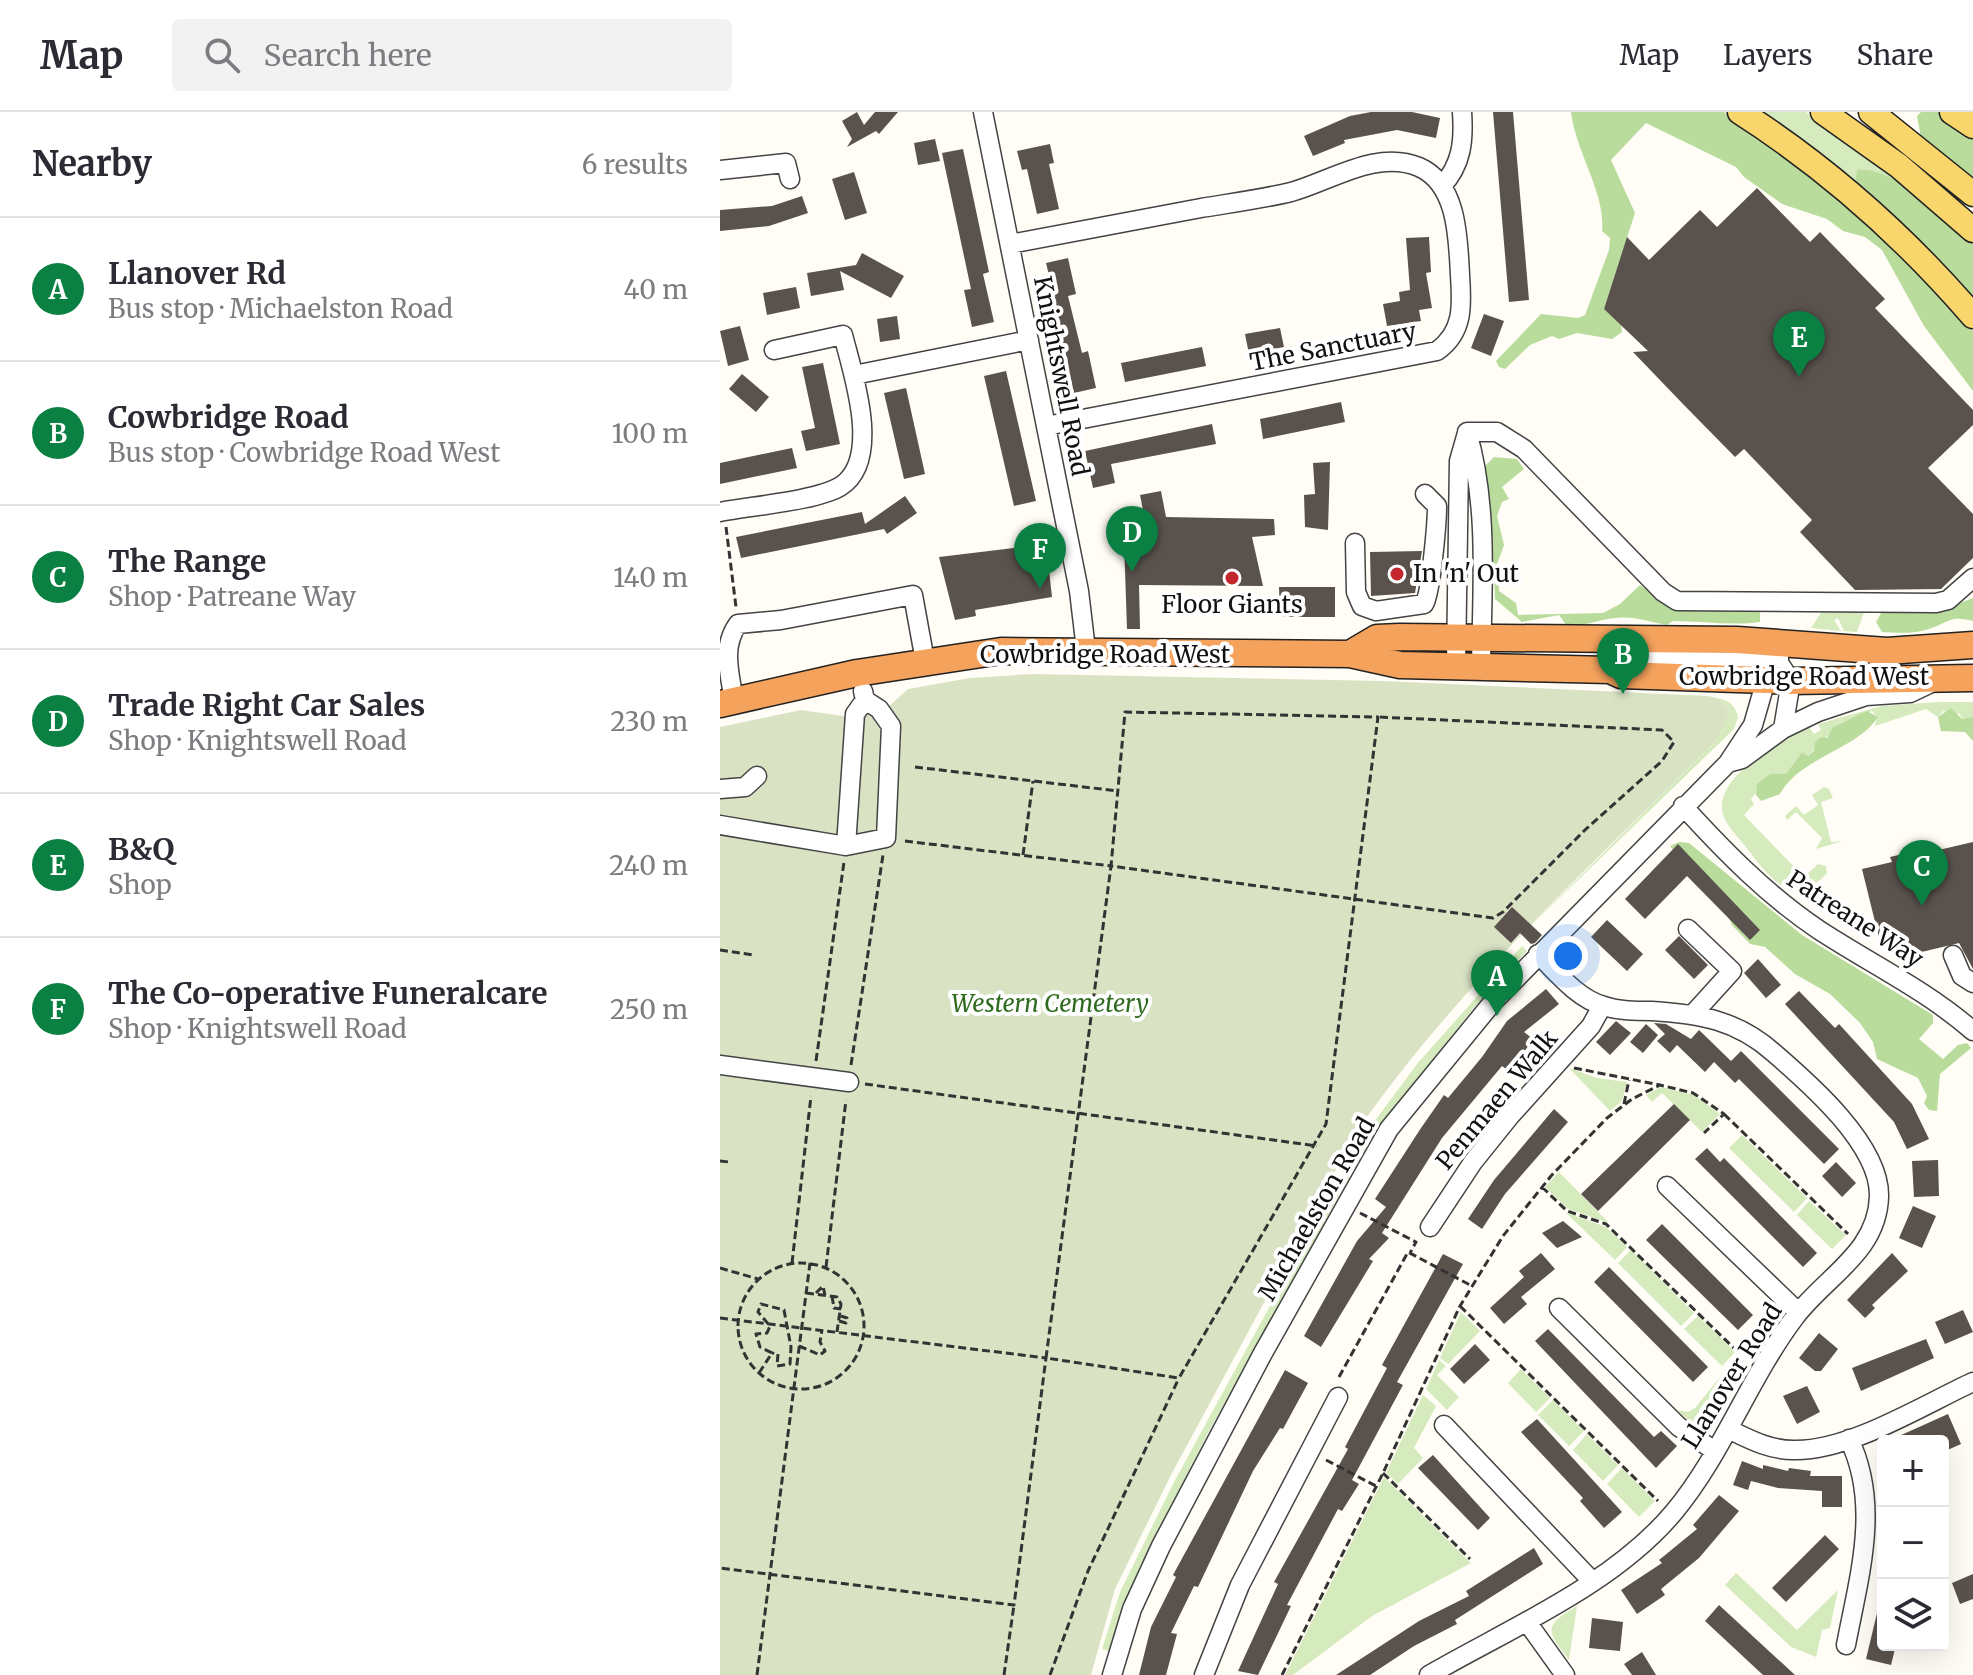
<!DOCTYPE html>
<meta charset="utf-8">
<style>
:root{--surface:#fff;--page:#f2f2f3;--text:#2b2b33;--muted:#7c7c81;--line:#e1e1e2;--accent:#0b8043}
body{margin:0;font-family:Merriweather,serif;background:var(--page);color:var(--text)}
.controls{position:absolute;right:24px;bottom:24px;display:grid;overflow:hidden;border-radius:8px;box-shadow:0 8px 32px #0002}
.controls button{width:72px;height:72px;display:grid;place-items:center;padding:0;border:0;border-bottom:2px solid var(--line);background:var(--surface);color:var(--text);font:40px sans-serif}
.you{position:absolute;left:848px;top:844px;width:28px;height:28px;margin:-20px;border:6px solid #fff;border-radius:50%;background:#1a73e8;box-shadow:0 0 0 12px #1a73e833}
.badge{display:grid;place-items:center;width:52px;height:52px;border-radius:50%;background:var(--accent);color:#fff;font-size:26px;font-weight:700}
.pin{position:absolute;translate:-50% -66px;filter:drop-shadow(0 2px 4px #0008)}
.pin::after{content:'';position:absolute;top:42px;width:28px;height:24px;background:inherit;clip-path:polygon(0 0,100% 0,50% 100%)}
.list{margin:0;padding:0;list-style:none}
h2{display:flex;justify-content:space-between;align-items:center;height:104px;margin:0;padding:0 32px;font-size:34px}
h2 small{font-size:26px;font-weight:400;color:var(--muted)}
.list li{display:grid;grid-template-columns:52px 1fr auto;gap:24px;align-items:center;box-sizing:border-box;height:144px;padding:0 32px;border-top:2px solid var(--line)}
.list b{display:block;font-size:30px;white-space:nowrap}
.list p{margin:0;font-size:26px;white-space:nowrap;color:var(--muted)}
.list em{font-size:26px;font-style:normal;color:var(--muted)}
.icon{flex:none;width:44px;height:44px;fill:none;stroke:currentColor;stroke-width:2;stroke-linecap:round;stroke-linejoin:round}
.map{position:relative;flex:none;width:1253px;height:1563px;overflow:hidden}
header{display:flex;align-items:center;gap:48px;box-sizing:border-box;height:112px;padding:0 40px;background:var(--surface);border-bottom:2px solid var(--line)}
header strong{font-size:38px}
nav{display:flex;gap:44px;margin-inline-start:auto;font-size:28px}
.search{width:560px;height:72px;background:var(--page);display:flex;align-items:center;gap:20px;box-sizing:border-box;padding:0 28px;border-radius:8px;color:var(--muted);font-size:30px}
main{display:flex}
aside{flex:1;background:var(--surface)}
.map>svg:first-child{display:block}
.green{fill:#d5ebbd}
.forest{fill:#b9dc9c}
.cemetery{fill:#d9e3c4}
.building{fill:#5a524d}
.lines{fill:none;stroke-linecap:round;stroke-linejoin:round}
.minor-casing{stroke:#444;stroke-width:21}
.major-casing{stroke:#222;stroke-width:27}
.highway-casing{stroke:#222;stroke-width:29}
.path{stroke:#333;stroke-width:3;stroke-dasharray:8 4;stroke-linecap:butt}
.minor{stroke:#fff;stroke-width:18}
.major{stroke:#f9d66b;stroke-width:24}
.highway{stroke:#f5a25d;stroke-width:26}
.poi-dot{fill:#c4262e;stroke:#fff;stroke-width:3}
.labels{text-anchor:middle;stroke-width:8;stroke-linejoin:round;paint-order:stroke}
.street-label{font-size:24px;fill:#111;stroke:#fff}
.poi-label{font-size:24px;fill:#111;stroke:#fff;text-anchor:start}
.park-label{font-size:24px;font-style:italic;fill:#2f6b1f;stroke:#fff}
</style>
<header>
<strong>Map</strong>
<div class="search"><svg class="icon" aria-label="search" viewBox="0 0 24 24"><circle cx="10" cy="10" r="6"/><path d="M15 15l6 6"/></svg>Search here</div>
<nav><a>Map</a><a>Layers</a><a>Share</a></nav>
</header>
<main>
<aside>
<h2>Nearby<small>6 results</small></h2>
<ul class="list">
<li><span class="badge">A</span><div><b>Llanover Rd</b><p>Bus stop · Michaelston Road</p></div><em>40 m</em></li>
<li><span class="badge">B</span><div><b>Cowbridge Road</b><p>Bus stop · Cowbridge Road West</p></div><em>100 m</em></li>
<li><span class="badge">C</span><div><b>The Range</b><p>Shop · Patreane Way</p></div><em>140 m</em></li>
<li><span class="badge">D</span><div><b>Trade Right Car Sales</b><p>Shop · Knightswell Road</p></div><em>230 m</em></li>
<li><span class="badge">E</span><div><b>B&amp;Q</b><p>Shop</p></div><em>240 m</em></li>
<li><span class="badge">F</span><div><b>The Co-operative Funeralcare</b><p>Shop · Knightswell Road</p></div><em>250 m</em></li>
</ul>
</aside>
<div class="map">
<svg width="1253" height="1563" viewBox="0 0 1253 1563">
<rect width="100%" height="100%" fill="#fffdf5"/>
<path class="green" d="M1036,0H1086L1206,89L1135,72Z
M1145,497L1137,520L1124,519L1118,506L1114,508L1121,519L1091,516L1102,499Z
M988,584C1003,587 1014,588 1018,605L1014,617L800,824L998,627L1010,599L1000,588Z
M1218,590H1253V605L1242,607L1240,602L1223,599L1218,605L1206,597L1155,614L1157,605L1152,599L1120,611L1088,644L1082,640L1066,662L1046,669L1031,687L1034,692L1024,703L1084,765L1098,752L1106,754L1107,761C1100,770 1082,781 1069,777C1052,771 1036,748 1025,734C1017,724 1007,714 1003,703C992,664 1062,630 1089,615L1094,622L1101,618L1098,612L1162,594Z
M1104,675L1109,677L1113,686L1101,690L1111,730L1123,729L1096,737L1102,726L1076,700L1067,708L1065,704L1076,694L1084,703L1098,693L1092,683Z
M802,834L807,839L752,898L648,1031L488,1321L420,1454L389,1539L382,1537L400,1480L454,1370L640,1029L697,952Z
M849,956L877,966L907,970L902,989L890,999Z
M941,975L974,983L1000,1002L982,1020L942,981L932,990L926,983Z
M1022,1023L1087,1086L1074,1100L1009,1036Z
M839,1060L889,1111L848,1097L825,1075Z
M1089,1089L1126,1123L1112,1137L1077,1103Z
M845,1100L886,1115L907,1135L895,1148Z
M911,1138L974,1201L961,1214L898,1151Z
M741,1200L760,1219L728,1252L720,1246Z
M978,1204L1015,1240L1002,1254L964,1217Z
M1018,1243L1024,1249L982,1316L978,1317L957,1298L968,1300L975,1296Z
M719,1248L726,1254L717,1263L739,1285L727,1298L706,1277Z
M801,1257L830,1286L816,1300L788,1271Z
M703,1283L716,1294L694,1336L703,1346L678,1372L666,1361Z
M833,1288L864,1319L849,1334L818,1303Z
M867,1322L898,1353L883,1369L853,1338Z
M902,1356L935,1389L919,1405L887,1372Z
M664,1365L751,1451L652,1504L573,1563H565Z
M1016,1461L1077,1518L1118,1478L1110,1516L1102,1518L1096,1545L1071,1535L1005,1473Z
M857,1494L849,1548C826,1518 823,1514 857,1494Z"/>
<path class="forest" d="M851,0H1004L1058,34L1135,94L1238,201L1253,219V279L1204,214L1162,138L1145,125L1123,119L1107,107L1062,92L1024,65L1016,55L926,11L891,48L915,101L884,197L901,210L902,220L892,227L857,221L839,227L832,224L810,233L785,257L779,255L776,249L821,202L858,206L865,203L889,138L890,126L882,119C886,82 856,41 851,0Z
M1201,0H1218L1253,22V75L1201,26L1197,4Z
M1137,58C1174,53 1228,107 1253,132V195L1135,72Z
M774,345L797,347L804,357L782,375L789,387L782,390L777,404L784,433L776,455L762,431L763,356Z
M774,460L779,461V479L796,491L798,503L883,501L900,492L920,473L954,498L1040,500V510C1012,514 983,509 953,509L947,513C929,510 915,504 896,506C878,507 865,515 847,514L839,503L802,510L775,487Z
M1253,486V509C1229,503 1230,510 1209,517C1195,522 1177,521 1162,520L1156,510L1164,496L1224,497Z
M1231,596L1242,607L1253,605V629L1245,620L1221,619L1218,605Z
M1147,599L1158,605C1138,637 1079,646 1060,682L1041,689L1036,683L1037,672L1050,662H1066L1082,640L1088,644L1094,639L1095,630L1101,625L1107,626L1113,615Z
M959,730L969,731L1082,823L1213,903V911L1199,927L1223,947L1238,933L1247,931L1251,936L1220,962L1217,999L1209,998L1204,991L1207,984L1198,966L1157,947L1153,930L1140,911L1110,882L1075,862L1045,835L1030,832L1012,813L1001,789L956,742L950,734Z"/>
<path class="cemetery" d="M312,562L663,569L988,584L1000,588L1010,599L998,627C872,753 737,874 635,1022L451,1363L395,1477L371,1563H0V615L81,598L123,604L168,595L188,577L250,566Z"/>
<path class="building" d="M137,0L144,13L155,0H178L159,22L156,19L127,35L132,27L122,9Z
M651,0H692L720,6L716,26L677,18L624,28L625,31L593,44L584,24L630,4Z
M773,0H793L809,188L789,190Z
M215,27L220,49L198,53L194,31Z
M330,32L334,51L329,52L339,97L317,102L307,57L302,58L297,39Z
M243,37L269,160L263,162L274,210L252,215L244,178L251,177L222,41Z
M134,60L147,101L125,108L112,67Z
M1037,76L1090,130L1100,120L1165,187L1155,196L1253,298V313L1208,356L1253,402V446L1221,477L1135,478L1080,420L1092,408L1024,337L1015,345L962,291L913,240L928,239L884,197L907,125L929,148L980,98L997,115Z
M82,84L88,101L49,114L0,119V98L52,94Z
M709,125L711,160L706,161L712,196L699,198L701,209L667,214L663,192L680,189L679,180L690,178L686,126Z
M142,141L184,164L171,186L120,159L124,178L91,184L87,161L136,153Z
M348,146L356,182L348,184L362,241L368,239L376,276L354,281L343,233L337,234L329,198L337,196L326,151Z
M76,175L80,196L47,203L43,181Z
M764,202L784,209L771,244L751,236Z
M177,204L180,227L160,230L157,207Z
M20,214L29,248L8,254L0,219Z
M560,216L564,235L529,242L525,222Z
M482,235L486,254L405,270L401,251Z
M103,251L120,332L86,339L81,319L95,316L82,255Z
M286,259L316,389L294,394L264,264Z
M22,262L49,285L36,300L9,277Z
M186,276L205,362L184,367L164,281Z
M621,290L625,310L543,327L540,307Z
M492,312L496,332L391,352L395,371L373,376L365,339Z
M72,336L77,356L0,372V351Z
M610,350L608,418L585,415L584,383L595,382L593,351Z
M441,379L446,405L554,407L555,423L532,425L543,474L419,473L420,517H407L404,429H409L410,408H425L420,383Z
M185,384L197,401L167,422L164,417L21,446L16,425L142,400L145,412Z
M326,432L332,485L255,498L256,504L235,508L219,445Z
M702,439L695,481L651,484L650,440Z
M559,475H615V505H560Z
M1253,730V857L1239,831L1185,844L1160,830L1142,757L1172,750L1170,745L1196,739L1197,743Z
M958,732L1040,818L1030,828L967,764L925,807L905,787Z
M792,795L822,823L815,831L811,832L800,821L791,831L774,815Z
M887,808L923,842L907,859L871,825Z
M959,824L988,853L974,867L945,838Z
M1038,847L1061,873L1046,886L1024,861Z
M826,877L839,892L804,920L813,927L790,960L782,954L722,1026L662,1121L669,1126L649,1147L653,1149L601,1235L584,1224L637,1129L666,1095L655,1087L701,1016L724,983L728,986L762,945L787,909Z
M1079,879L1115,916L1119,912L1192,992L1209,1027L1187,1037L1174,1010L1065,892Z
M896,909L911,921L890,943L876,930Z
M934,911L946,912L971,927L979,918L1011,949L1021,939L1119,1037L1104,1052L1019,967L1015,971L994,950L985,960L957,933L950,941L937,929L945,922Z
M926,912L938,923L923,941L910,930Z
M954,992L970,1008L878,1099L861,1082Z
M834,997L848,1010L785,1082L762,1117L748,1107L774,1068Z
M987,1036L1000,1050L1004,1046L1097,1141L1083,1155L975,1047Z
M1218,1048L1219,1084L1194,1085L1192,1049Z
M1116,1050L1136,1071L1122,1085L1102,1064Z
M1193,1094L1216,1104L1202,1136L1179,1126Z
M843,1109L862,1125L837,1136L822,1121Z
M942,1112L1033,1203L1018,1218L926,1128Z
M821,1141L835,1157L801,1185L807,1192L784,1212L770,1196L804,1165L799,1159Z
M1172,1141L1188,1159L1152,1193L1155,1196L1145,1206L1127,1188Z
M723,1142L743,1152L677,1270L683,1273L632,1368L639,1372L622,1399L618,1397L567,1493L571,1494L538,1563L518,1559L558,1472L554,1470L628,1337L625,1335L667,1256L662,1253Z
M889,1155L988,1255L973,1270L874,1170Z
M1243,1198L1253,1220L1225,1232L1215,1210Z
M828,1217L934,1325L941,1319L957,1334L936,1356L815,1229Z
M1099,1221L1118,1237L1101,1259H1095L1079,1246Z
M1206,1227L1214,1246L1141,1279L1132,1256Z
M755,1232L770,1248L744,1272L730,1257Z
M565,1258L588,1271L563,1317L560,1316L533,1359L478,1475L474,1474L451,1521L457,1522L446,1563H419L431,1515L456,1465L453,1463Z
M1087,1274L1100,1300L1077,1312L1063,1284Z
M1228,1302L1241,1332L1223,1340V1329H1168Z
M817,1307L902,1400L884,1416L860,1389L863,1386L801,1320Z
M713,1343L770,1406L758,1418L698,1356Z
M1022,1349L1043,1357V1353L1068,1359L1069,1356L1091,1359L1090,1364H1122V1395H1102V1379L1058,1376L1031,1369L1028,1378L1013,1373Z
M999,1383L1019,1399L979,1446L941,1477L945,1483L917,1502L901,1478L942,1451L939,1448L977,1417L973,1413Z
M1105,1423L1119,1437L1066,1490L1052,1476Z
M814,1436L823,1452L735,1508L737,1512L694,1534L650,1563H616L699,1509L749,1484L746,1479Z
M1253,1462V1487L1240,1492L1232,1471Z
M999,1493L1075,1563H1043L985,1509Z
M1158,1497L1163,1498V1533H1176L1171,1553L1146,1547Z
M872,1506L903,1510L900,1539L869,1536Z
M922,1540L936,1563H912L904,1552Z"/>
<g class="lines">
<defs>
<path id="minor" d="M263,0L359,479L366,538
M0,58L66,51L70,67
M722,74C742,52 744,29 742,0
M290,132C354,120 417,108 481,96C511,91 542,87 571,80C611,69 657,37 699,55C738,72 738,127 740,163C742,193 744,220 717,239L326,314
M134,263L309,228
M747,320H777L804,337L943,480L957,489L1216,491L1228,488L1253,466
M747,320C769,393 762,478 761,554
M0,400C30,394 97,389 121,374C162,347 133,262 123,223L54,238
M635,431L636,480L642,494L656,499L704,492C711,482 717,410 717,394L705,382
M889,527L915,544L1059,551L1071,569L1063,617
M736,553L739,349L747,321
M14,589C10,562 1,535 18,512L61,508L193,483L205,549
M1011,650L1022,647L1063,617L1098,600L1146,584L1190,581L1211,571
M0,677L25,675L37,664
M963,694C1004,739 1048,784 1099,818C1151,852 1206,878 1253,919
M0,713L126,734L166,726L171,614L159,597L145,588
M126,734L135,602L145,588L143,579
M968,817L1012,859L973,902
M1233,843L1242,864L1253,871
M0,953L129,970
M947,1074L1078,1200
M710,1115L753,1050L790,1004L871,914L882,894
M839,1196L959,1315L995,1339
M724,1313L871,1468
M1008,1317C1029,1327 1049,1338 1073,1338C1128,1340 1203,1293 1253,1270
M807,1510L845,1563
M1126,1533C1139,1464 1161,1393 1129,1327
M392,1563L412,1497L441,1434L543,1241L669,1017L773,890L1008,651L1033,613L1046,568L1059,551V532
M484,1563L520,1473L618,1285
M709,1563C790,1516 893,1473 954,1400C1003,1341 1029,1266 1075,1205C1105,1165 1158,1140 1159,1084C1160,1033 1090,972 1054,941C1017,908 980,902 932,899C916,899 899,899 884,894C858,887 837,861 818,842"/>
<path id="major" d="M1020,0C1109,57 1184,124 1253,204
M1103,0L1179,54L1253,118
M1151,0L1253,82
M1232,0L1253,14"/>
<path id="highway" d="M630,542L657,526L679,525L1017,528L1167,539L1253,533
M0,592L137,561L281,539L630,542L680,553L890,558L901,563L1071,569L1253,566"/>
</defs>
<use href="#minor" class="minor-casing"/>
<use href="#major" class="major-casing"/>
<use href="#highway" class="highway-casing"/>
<path class="path" d="M6,415L16,495
M195,655L398,679
M185,729L391,754L326,1246L459,1266L606,1012L658,605L405,600L391,754L773,806L783,800L866,717L942,649L954,630L942,618L658,605
M303,743L313,669
M0,838L33,843
M96,949L124,750
M131,953L163,743
M854,956L940,973
M145,972L597,1034
M904,992L909,968
M1004,1002L1128,1122
M0,1049L9,1050
M822,1075L847,1099L886,1112L1021,1243
M640,1101L696,1130L690,1141
M18 1214a63 63 0 1 1 126 0a63 63 0 1 1-126 0Z
M72,1151L91,984
M106,1155L126,988
M0,1156L38,1167
M86,1181L117,1185L121,1192L117,1220
M96,1181L103,1174L105,1183
M112,1184L114,1196L121,1197
M740,1194L938,1389
M0,1206L326,1246L294,1493L0,1456
M119,1209L126,1211L127,1206L121,1204
M79,1234L100,1243L105,1239L100,1230L102,1218
M39,1261L52,1241L40,1235L36,1222L47,1221L50,1214L38,1200L41,1192L64,1198L71,1235L70,1252L57,1254L58,1242L52,1241
M619,1265L688,1140L752,1174
M986,1313L1003,1286
M606,1348L656,1374
M663,1361L750,1447
M37,1563L90,1151
M284,1563L294,1493
M330,1563L368,1459L459,1266
M562,1563L663,1361L740,1194L783,1124L831,1064L887,1006L912,987L940,973L973,981L1004,1002L984,1021"/>
<use href="#minor" class="minor"/>
<use href="#major" class="major"/>
<use href="#highway" class="highway"/>
</g>
<g class="poi-dot">
<circle cx="677" cy="462" r="8"/>
<circle cx="512" cy="466" r="8"/>
</g>
<g class="labels">
<g class="street-label">
<text transform="translate(613 235) rotate(-11)" y="8">The Sanctuary</text>
<text transform="translate(341 264) rotate(79)" y="8">Knightswell Road</text>
<text x="385" y="551">Cowbridge Road West</text>
<text x="1084" y="573">Cowbridge Road West</text>
<text transform="translate(1135 807) rotate(33)" y="8">Patreane Way</text>
<text transform="translate(777 988) rotate(-50)" y="8">Penmaen Walk</text>
<text transform="translate(597 1097) rotate(-60)" y="8">Michaelston Road</text>
<text transform="translate(1012 1264) rotate(-58)" y="8">Llanover Road</text>
</g>
<g class="poi-label">
<text x="693" y="470">In 'n' Out</text>
<text x="512" y="501" text-anchor="middle">Floor Giants</text>
</g>
<g class="park-label">
<text x="330" y="900">Western Cemetery</text>
</g>
</g>
</svg>
<div class="controls">
<button>+</button>
<button>−</button>
<button><svg class="icon" aria-label="layers" viewBox="0 0 24 24"><path d="M12 4l9 5-9 5-9-5zM3 14l9 5 9-5"/></svg></button>
</div>
<div class="you"></div>
<div class="pin badge" style="left:777px;top:904px">A</div>
<div class="pin badge" style="left:903px;top:582px">B</div>
<div class="pin badge" style="left:1202px;top:794px">C</div>
<div class="pin badge" style="left:412px;top:460px">D</div>
<div class="pin badge" style="left:1079px;top:265px">E</div>
<div class="pin badge" style="left:320px;top:477px">F</div>
</div>
</main>
